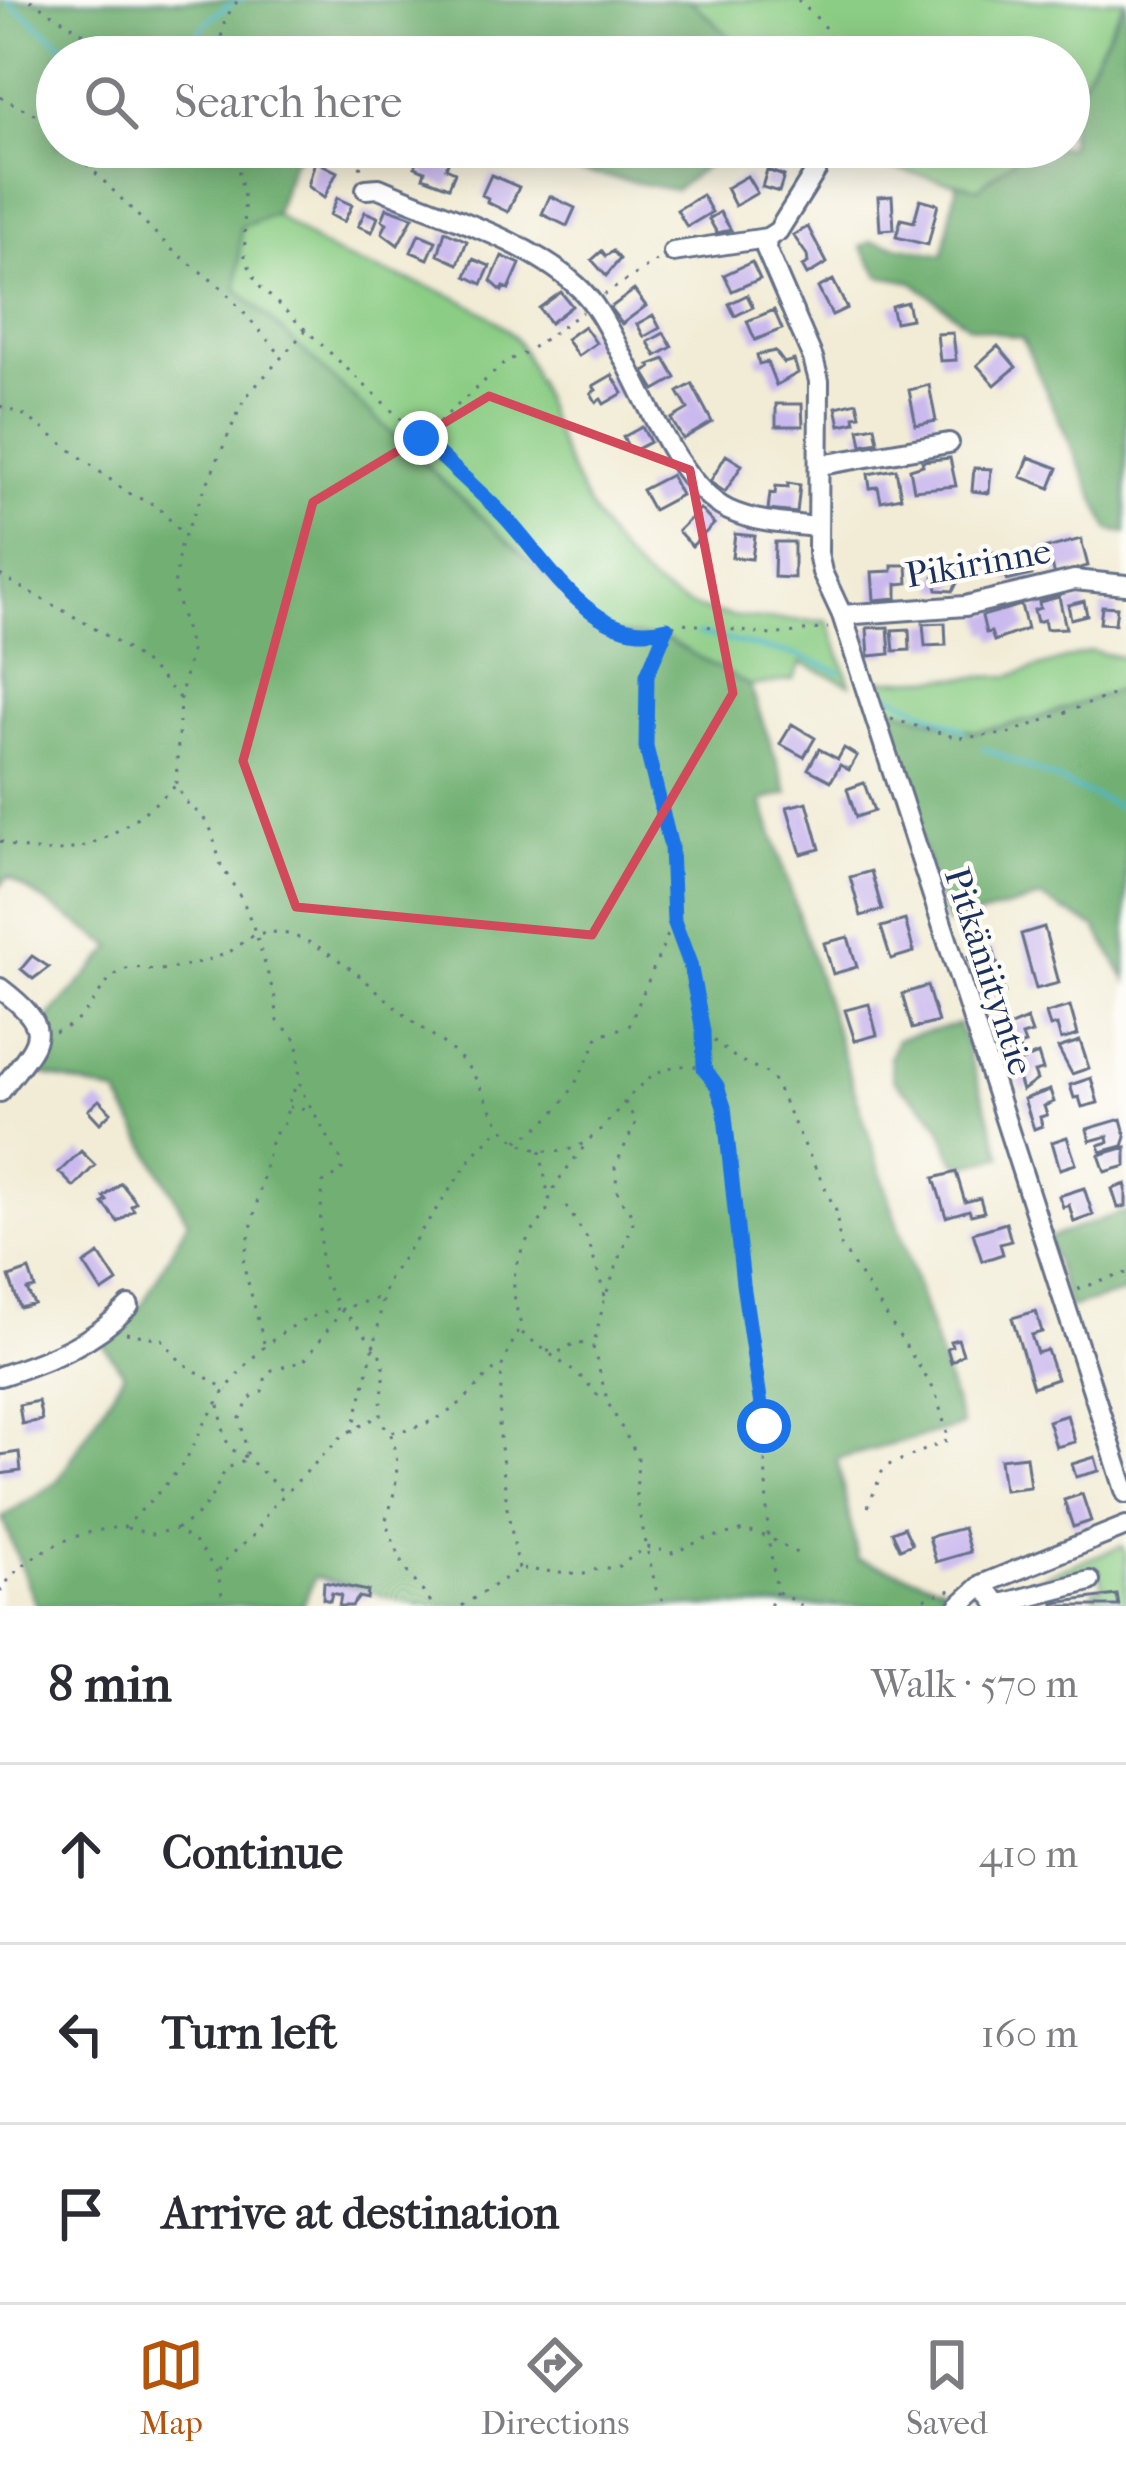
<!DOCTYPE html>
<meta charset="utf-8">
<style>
:root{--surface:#fff;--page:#f2f2f3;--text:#2b2b33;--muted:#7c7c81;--line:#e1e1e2;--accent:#b45309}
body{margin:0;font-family:"IM FELL French Canon",serif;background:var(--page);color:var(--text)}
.stop{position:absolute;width:36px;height:36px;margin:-27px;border:9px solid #1a73e8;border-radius:50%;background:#fff}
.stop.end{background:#1a73e8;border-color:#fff;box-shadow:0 3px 12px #0008}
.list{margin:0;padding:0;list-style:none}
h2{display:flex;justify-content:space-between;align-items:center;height:156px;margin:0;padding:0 48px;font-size:51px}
h2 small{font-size:39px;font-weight:400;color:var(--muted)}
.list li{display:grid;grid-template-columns:78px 1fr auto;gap:36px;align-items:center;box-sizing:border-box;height:180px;padding:0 48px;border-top:3px solid var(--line)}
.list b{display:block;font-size:45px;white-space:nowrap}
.list em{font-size:39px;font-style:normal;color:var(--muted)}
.icon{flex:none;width:66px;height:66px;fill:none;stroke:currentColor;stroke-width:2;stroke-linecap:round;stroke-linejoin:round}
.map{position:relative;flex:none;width:1126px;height:1606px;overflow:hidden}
.search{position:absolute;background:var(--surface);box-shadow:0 6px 30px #0003;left:36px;right:36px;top:36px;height:132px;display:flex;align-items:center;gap:30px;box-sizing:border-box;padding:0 42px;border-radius:66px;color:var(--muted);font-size:45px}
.sheet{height:696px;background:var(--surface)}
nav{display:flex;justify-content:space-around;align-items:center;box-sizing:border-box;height:168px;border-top:3px solid var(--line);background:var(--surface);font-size:33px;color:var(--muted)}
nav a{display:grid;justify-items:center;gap:6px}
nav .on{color:var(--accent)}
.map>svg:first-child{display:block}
.green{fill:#8ccd85;stroke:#547e72;stroke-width:3}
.forest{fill:#71b072;stroke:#467068;stroke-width:3}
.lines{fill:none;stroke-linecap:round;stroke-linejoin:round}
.stream{stroke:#4bb7c7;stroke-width:4.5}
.building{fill:#cab9ee}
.minor-casing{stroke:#667188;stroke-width:24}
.path{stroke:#667188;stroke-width:3;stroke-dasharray:3 9;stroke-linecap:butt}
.minor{stroke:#fff;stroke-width:18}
.route{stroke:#1a73e8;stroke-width:15}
.marked{fill:none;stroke:#d1495b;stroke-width:9;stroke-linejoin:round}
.labels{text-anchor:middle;stroke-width:9;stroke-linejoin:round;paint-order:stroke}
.street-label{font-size:36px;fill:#1b2f5e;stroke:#fdfcf7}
</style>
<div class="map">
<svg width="1126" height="1606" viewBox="0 0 1126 1606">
<rect width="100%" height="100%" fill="#fdfcf7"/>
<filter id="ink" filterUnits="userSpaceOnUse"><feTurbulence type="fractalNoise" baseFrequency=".00833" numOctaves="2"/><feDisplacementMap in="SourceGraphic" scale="24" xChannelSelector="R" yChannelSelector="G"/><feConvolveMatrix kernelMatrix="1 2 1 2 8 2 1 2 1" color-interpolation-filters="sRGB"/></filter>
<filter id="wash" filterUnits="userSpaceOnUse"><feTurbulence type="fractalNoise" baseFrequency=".004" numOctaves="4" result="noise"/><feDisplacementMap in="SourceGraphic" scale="48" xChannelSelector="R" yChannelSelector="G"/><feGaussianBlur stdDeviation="2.7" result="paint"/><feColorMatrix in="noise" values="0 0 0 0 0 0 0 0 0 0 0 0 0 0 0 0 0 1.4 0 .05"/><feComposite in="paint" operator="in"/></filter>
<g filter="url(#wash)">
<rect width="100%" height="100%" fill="#f2ecd6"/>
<path class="green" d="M690,0H1125L1069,106V57H737L729,36Z
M831,147H1029L978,189L847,157Z
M275,214C295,227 315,244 336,254C394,281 473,289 516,340C531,358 548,417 558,441C586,509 626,586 701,609C741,622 787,619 828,621L850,684L801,663L793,680L750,686L668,640L605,632L237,289L241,226Z
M1091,651L1126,658V687L1032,720L975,732L877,704L870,681L1010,676Z
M1122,1546L1126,1555V1606L1096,1598L1093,1591L1103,1587L1097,1567L1007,1599L999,1593Z"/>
<path class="forest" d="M0,0H690L729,36L737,57H57V147H308L293,161L275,214L241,227L237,289L605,632L668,640L750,686L788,793L762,801L962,1426L837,1459L858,1559L943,1586L945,1591L907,1606H421L315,1577L302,1606H36L2,1517L57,1482L124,1373L103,1345L143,1303L188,1221L117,1094L31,1071L50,1016L113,947L8,877L0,886Z
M1126,0V533L1109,530L1022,338L969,326L913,282L880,276L861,247L872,241L943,255L957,183L978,188L1029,147H1069V106Z
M494,147H731L675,190L578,171Z
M1126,687V980L1096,928L1041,898L947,924L877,704L975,732L1032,720Z
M959,1024L1002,1156C936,1178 962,1156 935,1119C924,1104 905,1093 893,1079L890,1058L897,1039Z
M1126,1211V1292L1069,1308L1048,1238Z"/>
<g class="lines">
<path class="stream" d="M6,0L78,57
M240,1L241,0
M193,57C194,33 210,14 232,4
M698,634L799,656L840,672
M876,688L964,730
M983,748L1126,810"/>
</g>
<g id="blocks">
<path class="building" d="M423,147L451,154L446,168L455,172L449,187L423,177L425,171L415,167Z
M315,161L337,172L324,198L308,186Z
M767,170L784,176L779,192L762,187Z
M491,175L519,187L508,212L487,202L488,198L482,195Z
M747,176L757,193L735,206L726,188Z
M702,195L712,212L687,227L677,210Z
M550,196L575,208L567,226L542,214Z
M892,196L894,229L880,230L878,197Z
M337,198L352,205L344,222L330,215Z
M920,199L938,204L928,245L896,237L901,219L914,222Z
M387,208L413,217L398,245L382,233L387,223L382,220Z
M365,212L378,217L372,232L358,226Z
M720,212L731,230L717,233L709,219Z
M808,227L827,263L807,275L802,266L808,263L807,255L793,235Z
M445,231L467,241L458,264L438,255Z
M419,234L436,241L428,259L411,252Z
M602,251L606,256L613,251L620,259L606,276L592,260Z
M502,256L520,264L509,289L504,287L502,291L491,281Z
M473,259L490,266L482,284L466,276Z
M752,262L760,279L732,291L724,275Z
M833,280L847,308L832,315L818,288Z
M634,290L646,306L622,324L610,308Z
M561,292L572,306L550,323L539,308Z
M747,295L753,307L735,316L729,304Z
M907,302L911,319L895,322L891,306Z
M774,310L782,329L755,340L747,321Z
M653,315L660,328L644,337L637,324Z
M584,326L596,343L578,356L566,339Z
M664,333L672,347L656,356L648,342Z
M953,333L956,360L940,361L937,334Z
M998,346L1016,367L995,385L977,365Z
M775,351L784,363L794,360L798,373L776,385L767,362L759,364L757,355Z
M665,359L676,378L655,390L644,372L651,368L649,365Z
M612,375L623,393L604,404L601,399L596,402L591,393L596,390L593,386Z
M692,384L712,422L683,439L671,419L688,409L678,392Z
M929,385L936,421L916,425L909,390Z
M857,402L860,415L854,416L855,422L840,425L836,407Z
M776,404H802L803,426H776Z
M875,426L878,442L862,445L859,429Z
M642,427L650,442L631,452L623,437Z
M726,455L742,465L725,492L710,482Z
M1029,457L1058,468L1050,488L1021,477Z
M950,458L956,486L914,490L910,469L923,465L922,461Z
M974,468L991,469L989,493L972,491Z
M896,469L901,497L881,501L878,487L870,488L868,474Z
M671,475L681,495L653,510L642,490Z
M788,483L800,485L797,513L768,510L770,493L775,494L776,486L788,487Z
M700,509L714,524L692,546L678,531Z
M735,534L755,536L752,559L732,557Z
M1081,539L1088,566L1055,575L1052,565L1041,567L1036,551Z
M775,542H794V578L774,577Z
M1026,550L1032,575L1007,581L1005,571L993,574L990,561L983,562L981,555L996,552L997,558Z
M967,559L971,579L958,581L953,591L937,590L934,575L954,571L952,562Z
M892,565H907L908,583L897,584V598L874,600L872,572L892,571Z
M1059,597L1066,628L1046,629L1044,620L1037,622L1034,610L1040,608L1039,602Z
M1084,601L1087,615L1071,619L1068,605Z
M1021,605L1027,629L994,641L991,632L986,633L982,616Z
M1102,606L1117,607L1115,624L1100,623Z
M945,623L946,645L925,646L923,624Z
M888,627L890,654L869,656L867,628Z
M909,629L910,650L894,651L892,630Z
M792,724L815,738L804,757L780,744Z
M844,748L857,756L849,770L840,765L831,781L808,769L819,749L838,759Z
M864,783L874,811L856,817L847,789Z
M807,802L820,849L801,854L787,807Z
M871,871L882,910L861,916L850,877Z
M905,920L914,952L891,959L881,927Z
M1044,927L1059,983L1036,989L1021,934Z
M848,937L857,967L833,974L824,943Z
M993,949L998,966L973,973L968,957Z
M32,956L49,967L33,979L21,969Z
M1000,979L1005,993L984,1000L979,986Z
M927,986L938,1022L912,1029L902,994Z
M869,1004L877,1035L855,1041L845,1010Z
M1070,1006L1078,1035L1061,1040L1057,1025L1050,1027L1046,1013Z
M1027,1019L1032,1033L1022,1036L1025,1044L1018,1046L1021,1054L1010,1057L1001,1030Z
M1080,1041L1089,1068L1072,1074L1058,1048Z
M1038,1054L1043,1070L1034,1072L1037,1080L1022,1091L1014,1064Z
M1091,1078L1098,1103L1082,1107L1079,1097L1074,1098L1070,1085Z
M1050,1090L1054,1102L1044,1106L1047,1115L1040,1117L1042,1126L1034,1129L1024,1099Z
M99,1100L111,1112L100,1123L88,1110Z
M1121,1119L1126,1137L1123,1146L1101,1152L1099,1145L1109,1142L1108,1136L1090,1141L1087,1129Z
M1067,1137L1076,1164L1060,1169L1052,1142Z
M1126,1147V1166L1105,1172L1099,1155Z
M81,1151L95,1165L74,1187L59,1172Z
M956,1172L965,1202L980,1198L984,1212L971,1215L969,1210L946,1217L934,1178Z
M121,1183L136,1202L131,1206L134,1210L118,1222L103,1203L107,1201L104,1197Z
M1126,1184V1206L1118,1208L1112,1189Z
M1084,1188L1093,1215L1074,1222L1069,1205L1063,1207L1059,1196Z
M1006,1223L1011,1241L1000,1244L1003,1254L982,1261L973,1233Z
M99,1254L117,1282L102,1292L84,1264Z
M29,1270L35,1288L27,1290L34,1304L20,1308L9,1277Z
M1036,1311L1042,1332L1031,1335L1037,1353L1047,1350L1057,1379L1033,1387L1012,1318Z
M958,1339L963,1354L951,1362L947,1348L952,1346L950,1341Z
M38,1401L42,1420L22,1424L19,1405Z
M1067,1415L1075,1442L1056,1447L1048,1421Z
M19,1452L21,1471L0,1474V1455Z
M1026,1456L1030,1487L1004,1490L1000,1459Z
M1095,1457L1099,1471L1076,1477L1072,1464Z
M1082,1494L1091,1521L1073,1527L1064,1500Z
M904,1527L912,1544L900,1549L892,1532Z
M963,1528L970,1552L936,1562L929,1537Z
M324,1582L368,1591L367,1599L359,1597L352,1606H339L341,1595L332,1593L330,1601L323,1599Z
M1117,1595L1119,1606H1054V1603Z"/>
</g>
</g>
<g filter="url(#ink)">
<use href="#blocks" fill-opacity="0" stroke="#667188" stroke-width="3"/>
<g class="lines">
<defs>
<path id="minor" d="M366,189L379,188C441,215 526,239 576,285C596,302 609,330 621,353C647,400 679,486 728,510C756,523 788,524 818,527
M767,238L766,249L813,358L819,381L818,553L822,572L842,615L1126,1493
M767,238L778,231L817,169
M673,252L767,238
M821,465L949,443
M842,615L965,606L1074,580L1126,585
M0,988C59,1033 38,1040 0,1092
M0,1376C50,1360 93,1343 129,1306
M983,1584L997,1603H1005L1090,1581
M959,1606L983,1584L1126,1526"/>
</defs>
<use href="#minor" class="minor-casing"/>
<path class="path" d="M30,0L122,57
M798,0L822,23L841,57
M233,57L221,38L225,19L238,0
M0,97L40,117L57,134
M70,147L171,249L222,288L281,355
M234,147L244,198L245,258L258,285L504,516L570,594L609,621L644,634L683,623L771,635L828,628
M347,147L357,155L363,176
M604,295L661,258
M306,330L244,399L180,546L174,587L191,651L180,699L176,785L185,801L203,817L211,830L221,865L243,901L256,934L275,998L278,1021L298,1041L300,1088L342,1162V1172L323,1183C321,1213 317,1246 324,1277C331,1306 363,1327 378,1352C391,1372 379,1393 381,1416C382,1426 390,1430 393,1440C401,1467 395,1497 385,1522L405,1569L434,1606
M0,406L26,416L128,493L157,506L183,534
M421,438L507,361L525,353L582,312
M0,575C60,612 135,641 179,698
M667,628L647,675L646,747L671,847L673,921L690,965L703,1032L704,1068L717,1086L729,1136L743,1284L764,1426L768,1537L777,1591L770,1606
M891,719L958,738L1007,734L1126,690
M0,841C70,871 124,832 175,786
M55,1032C97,1019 96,978 129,968C137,966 148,970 156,970C168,970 181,967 192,964C203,961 217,958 227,953C238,948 247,937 258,934C306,920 373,988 406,1016C425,1031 446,1043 463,1061C491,1092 490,1137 535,1149C616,1171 621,1048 702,1068
M704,1033L737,1059L771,1075L836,1211L840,1244L935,1391L949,1440L884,1467L868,1507
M625,1102L636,1122L615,1167L618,1197L629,1209L633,1223L605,1297L593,1347L608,1403L638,1457L636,1498L656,1589L666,1606
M289,1107L310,1109
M517,1141C564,1115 577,1082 599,1035L629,1026L672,925
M540,1151L549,1199
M566,1206L588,1240L605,1296
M1078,1289L1126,1273
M126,1333L162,1339L181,1362L227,1390
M522,1333L585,1380L596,1394L607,1396
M264,1343L243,1263L272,1138L285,1122L291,1092L299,1088
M547,1351H562L576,1342L593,1347
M219,1405L225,1438L231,1449L248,1458L284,1493
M352,1432C360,1403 367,1374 374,1345C381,1322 379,1301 389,1278L472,1157L498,1130
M392,1432C425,1427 449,1416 472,1392C483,1381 488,1372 502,1366
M127,1528L152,1534L176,1529L197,1544L217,1572
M176,1529C209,1510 209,1500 226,1469L248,1458L240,1418L250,1398L262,1391L266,1376L272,1370L304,1361L344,1308L381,1297
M519,1569L507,1508L499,1426L502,1366L521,1324C506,1280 515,1252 543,1218C549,1211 548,1200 552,1192C560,1175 575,1160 585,1145
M0,1592C24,1552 80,1529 125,1527C144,1507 165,1487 182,1465C193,1450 199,1432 209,1416C239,1365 282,1319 342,1308
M778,1592L803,1606
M224,1606L218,1573L224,1561L255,1534L269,1510L343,1435L379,1416
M462,1606L519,1569L584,1574L600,1568H616L647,1547L673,1553L704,1539L744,1530L768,1537L802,1556
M902,1606L951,1590"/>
<use href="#minor" class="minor"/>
</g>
</g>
<g class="lines" filter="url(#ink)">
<path class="route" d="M421,438C448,463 476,488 502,514C546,559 593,649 667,628L647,675L646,747L671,847L674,921L690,964L703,1031L704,1068L717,1086L724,1107L743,1284L764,1426"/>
</g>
<path class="marked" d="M489,396L690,470L733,693L592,935L296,907L243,761L313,502Z"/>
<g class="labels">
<g class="street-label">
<text transform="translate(978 562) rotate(-10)" y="13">Pikirinne</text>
<text transform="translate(990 971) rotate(72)" y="13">Pitkäniityntie</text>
</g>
</g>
</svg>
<div class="stop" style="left:764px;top:1426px"></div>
<div class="stop end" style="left:421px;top:438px"></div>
<div class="search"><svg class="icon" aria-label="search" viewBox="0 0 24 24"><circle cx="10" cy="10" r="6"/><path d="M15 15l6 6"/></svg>Search here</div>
</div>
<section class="sheet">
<h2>8 min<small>Walk · 570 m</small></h2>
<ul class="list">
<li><svg class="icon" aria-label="ahead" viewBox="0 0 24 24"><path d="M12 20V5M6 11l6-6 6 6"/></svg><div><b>Continue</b></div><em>410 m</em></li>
<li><svg class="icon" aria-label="left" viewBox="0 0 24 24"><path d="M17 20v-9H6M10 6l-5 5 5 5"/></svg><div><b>Turn left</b></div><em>160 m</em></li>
<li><svg class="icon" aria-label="arrive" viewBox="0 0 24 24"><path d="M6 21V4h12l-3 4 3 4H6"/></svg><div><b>Arrive at destination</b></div></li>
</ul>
</section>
<nav>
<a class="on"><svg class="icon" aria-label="map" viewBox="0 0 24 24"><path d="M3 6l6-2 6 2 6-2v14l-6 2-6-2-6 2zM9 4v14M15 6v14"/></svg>Map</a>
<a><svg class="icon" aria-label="directions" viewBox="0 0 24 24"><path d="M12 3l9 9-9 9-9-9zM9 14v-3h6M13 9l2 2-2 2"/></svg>Directions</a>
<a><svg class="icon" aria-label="saved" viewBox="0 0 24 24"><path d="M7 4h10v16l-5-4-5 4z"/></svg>Saved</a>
</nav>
